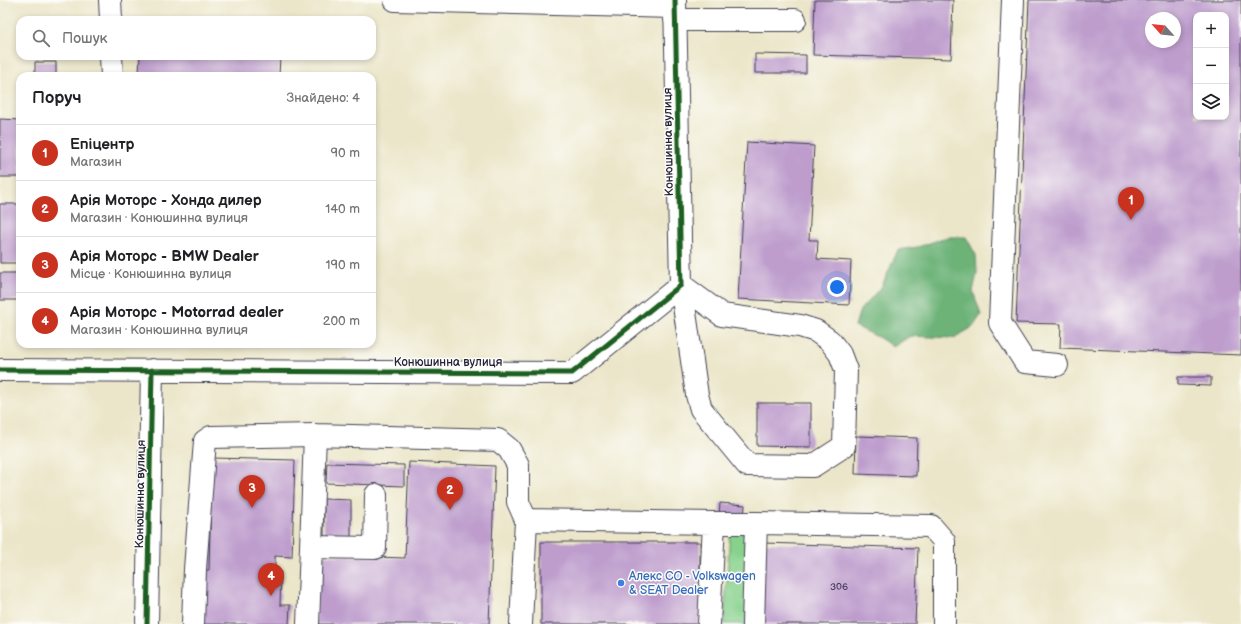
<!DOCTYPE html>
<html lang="uk">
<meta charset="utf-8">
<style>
:root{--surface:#fff;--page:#f6f6f6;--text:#202124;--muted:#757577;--line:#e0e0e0;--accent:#c8321e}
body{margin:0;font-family:"Balsamiq Sans",sans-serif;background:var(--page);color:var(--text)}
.controls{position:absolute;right:12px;top:12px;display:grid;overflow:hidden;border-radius:8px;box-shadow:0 2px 6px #0003}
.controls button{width:36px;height:36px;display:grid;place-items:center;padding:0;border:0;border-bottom:1px solid var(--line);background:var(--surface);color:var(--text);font:20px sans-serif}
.compass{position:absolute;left:1145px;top:12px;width:36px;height:36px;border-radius:50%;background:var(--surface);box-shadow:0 2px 6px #0003;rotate:297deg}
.you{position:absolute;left:837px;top:287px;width:14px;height:14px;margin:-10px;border:3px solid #fff;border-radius:50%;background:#1a73e8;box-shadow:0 0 0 6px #1a73e833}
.badge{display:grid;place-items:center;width:26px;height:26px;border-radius:50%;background:var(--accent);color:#fff;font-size:13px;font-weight:700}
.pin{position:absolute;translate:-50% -33px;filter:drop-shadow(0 1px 2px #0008)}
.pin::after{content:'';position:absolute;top:21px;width:14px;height:12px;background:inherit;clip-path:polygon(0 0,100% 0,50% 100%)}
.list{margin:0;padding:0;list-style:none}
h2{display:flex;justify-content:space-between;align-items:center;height:52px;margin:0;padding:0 16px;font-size:17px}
h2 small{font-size:13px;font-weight:400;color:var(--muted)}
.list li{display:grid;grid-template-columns:26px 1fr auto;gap:12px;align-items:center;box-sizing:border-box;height:56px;padding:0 16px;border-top:1px solid var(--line)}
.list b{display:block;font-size:15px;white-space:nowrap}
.list p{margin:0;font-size:13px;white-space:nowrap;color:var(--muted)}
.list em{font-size:13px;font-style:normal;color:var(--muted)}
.icon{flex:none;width:22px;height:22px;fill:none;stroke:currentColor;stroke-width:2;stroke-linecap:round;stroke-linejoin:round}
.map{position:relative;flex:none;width:1241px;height:624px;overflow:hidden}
.search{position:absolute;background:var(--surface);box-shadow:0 2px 6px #0003;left:16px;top:16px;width:360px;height:44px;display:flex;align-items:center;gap:10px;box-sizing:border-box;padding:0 14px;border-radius:12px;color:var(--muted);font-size:15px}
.panel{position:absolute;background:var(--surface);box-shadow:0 2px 6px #0003;left:16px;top:72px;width:360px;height:276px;border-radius:12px}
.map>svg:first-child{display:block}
.green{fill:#87d18d;stroke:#547a64}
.forest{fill:#6db378;stroke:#486a5a}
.building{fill:#be9dcd;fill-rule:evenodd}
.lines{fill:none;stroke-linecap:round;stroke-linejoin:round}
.minor-casing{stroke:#403f50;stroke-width:24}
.minor{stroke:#fff;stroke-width:22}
.cycleway-casing{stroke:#fdfcf7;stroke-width:8}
.cycleway{stroke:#1b5e20;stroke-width:5}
.shop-dot{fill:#3f7fe0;stroke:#fdfcf7;stroke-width:1.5}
.labels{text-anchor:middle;stroke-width:3;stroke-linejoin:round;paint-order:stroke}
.number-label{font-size:10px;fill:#494160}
.street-label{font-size:12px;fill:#22223b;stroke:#fdfcf7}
.shop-label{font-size:12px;fill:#366cbe;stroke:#fdfcf7;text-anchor:start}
</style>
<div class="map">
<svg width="1241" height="624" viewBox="0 0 1241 624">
<rect width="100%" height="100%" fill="#fdfcf7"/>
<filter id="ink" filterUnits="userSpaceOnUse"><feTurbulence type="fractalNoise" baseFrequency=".025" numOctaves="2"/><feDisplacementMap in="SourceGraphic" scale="8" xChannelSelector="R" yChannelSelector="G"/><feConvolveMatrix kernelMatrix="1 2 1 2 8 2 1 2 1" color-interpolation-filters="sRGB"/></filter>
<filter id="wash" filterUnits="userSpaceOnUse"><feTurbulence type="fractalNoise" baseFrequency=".012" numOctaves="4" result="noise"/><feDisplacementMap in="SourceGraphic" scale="16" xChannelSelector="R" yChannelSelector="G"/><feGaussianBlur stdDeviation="0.9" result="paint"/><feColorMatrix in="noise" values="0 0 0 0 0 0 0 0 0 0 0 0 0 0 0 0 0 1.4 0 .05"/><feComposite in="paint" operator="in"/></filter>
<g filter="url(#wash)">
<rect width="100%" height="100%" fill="#ebe6c9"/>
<path class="green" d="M730,531H750L747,624H724Z"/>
<path class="forest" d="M947,237H966L976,255L977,274L973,291L981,315L973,327L954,338L910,336L893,347L880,338L855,326L860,310L882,286L898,250L918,247Z"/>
<g id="blocks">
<path class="building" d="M815,0H953L951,59L813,55Z
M1029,0H1241V355L1060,348L1061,324L1016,323ZM1196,15H1226V117H1196ZM1151,18H1175V42H1151Z
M755,54L806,55V73H755Z
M140,56H280L279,76H151V73H139Z
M35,62H56V76H35Z
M0,119L20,120V177H0Z
M747,142L814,146L809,240H818L817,259L851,261L849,305L738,299Z
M0,204H20V263H0Z
M0,273H20V300H0Z
M1178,377H1211V386L1178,385Z
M757,403H811V447L757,446Z
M856,436L917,438L916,476L855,474Z
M212,458L295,460L292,557L275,556V572H281L280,605H290L289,624H197L204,570H209Z
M409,462L495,466L489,624H316L319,555L405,558Z
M327,463L404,465V486L326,483Z
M324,499L351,500V541H324Z
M720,503L745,505L744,519L719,517Z
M541,542H700V624H541Z
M764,543L918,548L915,624H761Z"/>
</g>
</g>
<g filter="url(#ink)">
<use href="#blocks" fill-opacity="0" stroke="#403f50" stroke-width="1"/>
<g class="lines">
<defs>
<path id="minor" d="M110,0L111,20
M395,0L675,7
M675,0L681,285L697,395L701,409L747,465L813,466L844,446L846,370L840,354L830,341L816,331L800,326L722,315L681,285
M1013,0L1000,323L1025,362L1057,365
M675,20H795
M111,56L112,76
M0,370L572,373L681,285
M714,523H756
M311,547L315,435
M147,624L152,370
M193,624L195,569L205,441L211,437L315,435L498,440L509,449L518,465V502L526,520
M308,624L311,547L375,548L376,495
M521,624L526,520L714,523L709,624
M753,624L756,523L931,526L944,541V624"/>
</defs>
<use href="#minor" class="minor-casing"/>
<use href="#minor" class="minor"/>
<defs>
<path id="cycleway" d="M0,370L572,373L681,285L675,0
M147,624L152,370"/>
</defs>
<use href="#cycleway" class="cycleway-casing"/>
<use href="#cycleway" class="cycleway"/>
</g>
</g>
<circle class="shop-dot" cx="621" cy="583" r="4"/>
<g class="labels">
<g class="number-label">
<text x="839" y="590">306</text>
</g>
<g class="street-label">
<text transform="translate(668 142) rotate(-91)" y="4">Конюшинна вулиця</text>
<text x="448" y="366">Конюшинна вулиця</text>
<text transform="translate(140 494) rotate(-89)" y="4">Конюшинна вулиця</text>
</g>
<g class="shop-label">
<text x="629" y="580">Алекс CO - Volkswagen<tspan x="629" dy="14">&amp; SEAT Dealer</tspan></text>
</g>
</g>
</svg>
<div class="controls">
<button>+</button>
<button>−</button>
<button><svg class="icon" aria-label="layers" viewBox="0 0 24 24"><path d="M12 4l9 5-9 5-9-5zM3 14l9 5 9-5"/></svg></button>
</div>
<svg class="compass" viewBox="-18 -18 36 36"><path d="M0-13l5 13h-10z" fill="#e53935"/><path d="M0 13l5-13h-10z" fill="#757577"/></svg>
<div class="you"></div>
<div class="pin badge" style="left:1131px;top:220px">1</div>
<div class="pin badge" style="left:450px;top:510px">2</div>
<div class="pin badge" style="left:252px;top:508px">3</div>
<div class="pin badge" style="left:271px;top:596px">4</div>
<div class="search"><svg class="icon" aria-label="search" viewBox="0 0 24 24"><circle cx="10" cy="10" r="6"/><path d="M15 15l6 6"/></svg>Пошук</div>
<section class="panel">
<h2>Поруч<small>Знайдено: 4</small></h2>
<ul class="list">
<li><span class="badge">1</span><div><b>Епіцентр</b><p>Магазин</p></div><em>90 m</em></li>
<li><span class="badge">2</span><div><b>Арія Моторс - Хонда дилер</b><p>Магазин · Конюшинна вулиця</p></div><em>140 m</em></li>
<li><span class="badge">3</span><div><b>Арія Моторс - BMW Dealer</b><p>Місце · Конюшинна вулиця</p></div><em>190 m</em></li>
<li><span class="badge">4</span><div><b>Арія Моторс - Motorrad dealer</b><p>Магазин · Конюшинна вулиця</p></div><em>200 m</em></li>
</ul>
</section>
</div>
